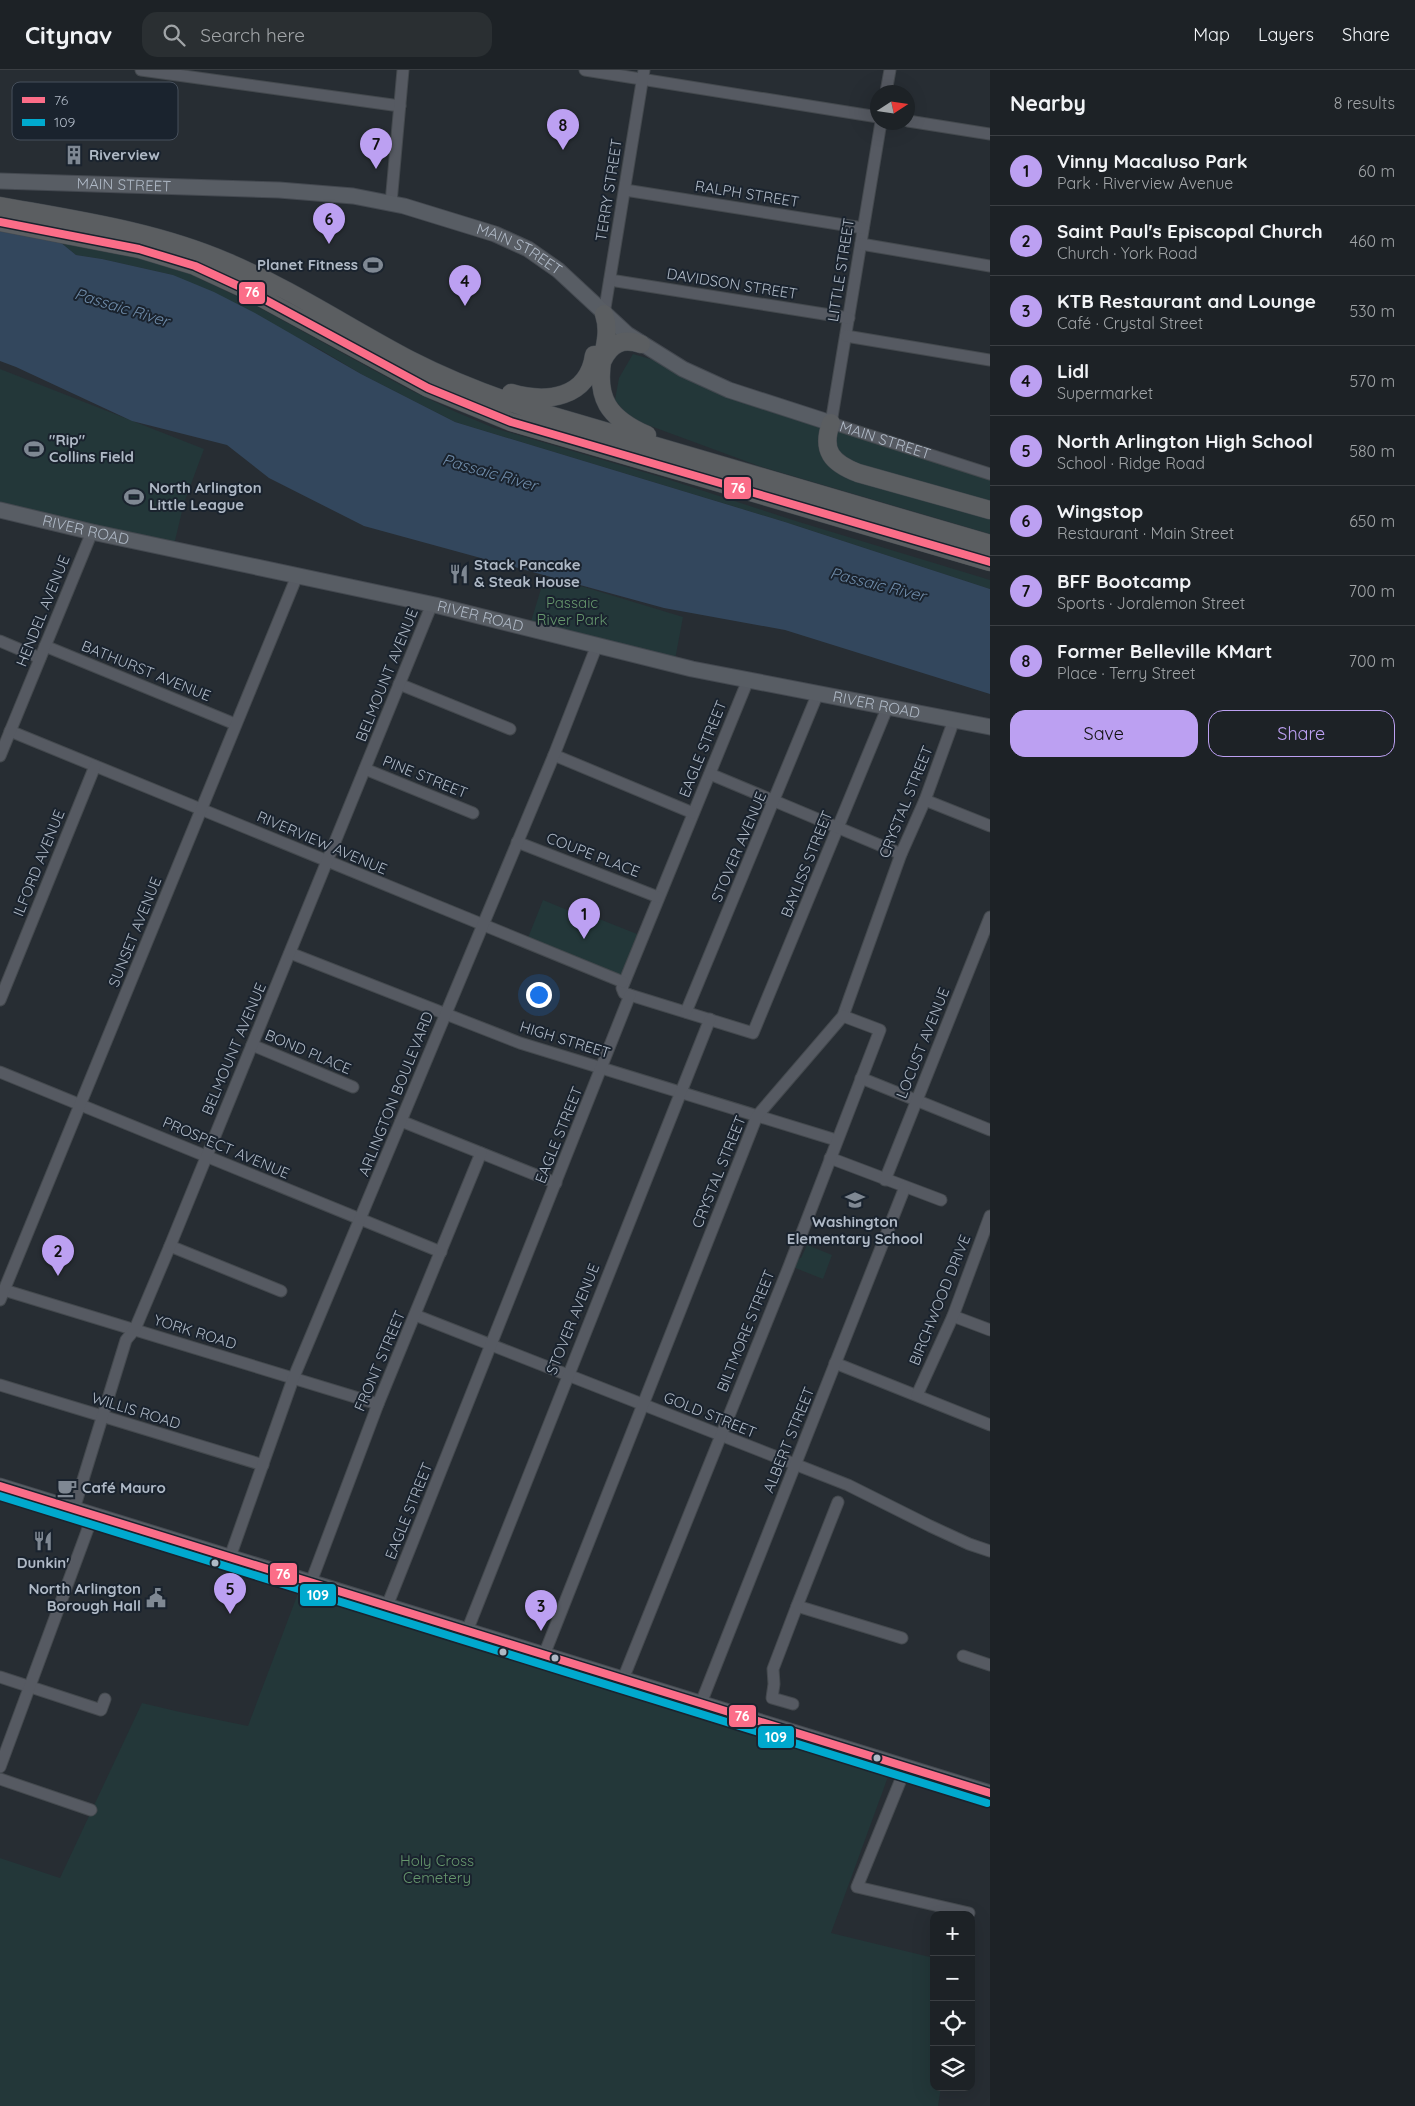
<!DOCTYPE html>
<meta charset="utf-8">
<style>
:root{--surface:#1d2226;--page:#2a2f32;--text:#f1f3f6;--muted:#a0a4a7;--line:#3b3f43;--accent:#bca0f2}
body{margin:0;font-family:Quicksand,sans-serif;background:var(--page);color:var(--text)}
.controls{position:absolute;right:15px;bottom:15px;display:grid;overflow:hidden;border-radius:10px;box-shadow:0 5px 20px #0002}
.controls button{width:45px;height:45px;display:grid;place-items:center;padding:0;border:0;border-bottom:1px solid var(--line);background:var(--surface);color:var(--text);font:25px sans-serif}
.compass{position:absolute;left:870px;top:15px;width:45px;height:45px;border-radius:50%;background:var(--surface);box-shadow:0 5px 20px #0002;rotate:78deg}
.you{position:absolute;left:538px;top:924px;width:18px;height:18px;margin:-12px;border:4px solid #fff;border-radius:50%;background:#1a73e8;box-shadow:0 0 0 8px #1a73e833}
.badge{display:grid;place-items:center;width:32px;height:32px;border-radius:50%;background:var(--accent);color:#111;font-size:16px;font-weight:700}
.pin{position:absolute;translate:-50% -41px;filter:drop-shadow(0 1px 2px #0008)}
.pin::after{content:'';position:absolute;top:26px;width:18px;height:15px;background:inherit;clip-path:polygon(0 0,100% 0,50% 100%)}
.list{margin:0;padding:0;list-style:none}
h2{display:flex;justify-content:space-between;align-items:center;height:65px;margin:0;padding:0 20px;font-size:21px}
h2 small{font-size:16px;font-weight:400;color:var(--muted)}
.list li{display:grid;grid-template-columns:32px 1fr auto;gap:15px;align-items:center;box-sizing:border-box;height:70px;padding:0 20px;border-top:1px solid var(--line)}
.list b{display:block;font-size:19px;white-space:nowrap}
.list p{margin:0;font-size:16px;white-space:nowrap;color:var(--muted)}
.list em{font-size:16px;font-style:normal;color:var(--muted)}
.actions{display:flex;gap:10px;padding:15px 20px}
.actions a{flex:1;padding:11px 0;border:1px solid var(--accent);border-radius:15px;text-align:center;font-size:18px;color:var(--accent)}
.actions .main{background:var(--accent);color:#111}
.icon{flex:none;width:28px;height:28px;fill:none;stroke:currentColor;stroke-width:2;stroke-linecap:round;stroke-linejoin:round}
.map{position:relative;flex:none;width:990px;height:2036px;overflow:hidden}
header{display:flex;align-items:center;gap:30px;box-sizing:border-box;height:70px;padding:0 25px;background:var(--surface);border-bottom:1px solid var(--line)}
header strong{font-size:24px}
nav{display:flex;gap:28px;margin-inline-start:auto;font-size:18px}
.search{width:350px;height:45px;background:var(--page);display:flex;align-items:center;gap:12px;box-sizing:border-box;padding:0 18px;border-radius:15px;color:var(--muted);font-size:19px}
main{display:flex}
aside{flex:1;background:var(--surface)}
.map>svg:first-child{display:block}
.green{fill:#233739}
.water{fill:#33475d}
.lines{fill:none;stroke-linecap:round;stroke-linejoin:round}
.minor-casing{stroke:#44494e;stroke-width:13}
.major-casing{stroke:#444950;stroke-width:17}
.highway-casing{stroke:#43494f;stroke-width:19}
.minor{stroke:#565a62;stroke-width:11}
.major{stroke:#585d64;stroke-width:15}
.highway{stroke:#5b5e61;stroke-width:18}
.bus-1-casing{stroke:#1a232e;stroke-width:11}
.bus-2-casing{stroke:#1a232e;stroke-width:11}
.bus-1{stroke:#fb6d88;stroke-width:8}
.bus-2{stroke:#00a9ce;stroke-width:8}
.bus-dot{fill:#afb9c6;stroke:#1a232e;stroke-width:2}
.labels{text-anchor:middle;stroke-width:4;stroke-linejoin:round;paint-order:stroke}
.poi-label{font-size:15px;font-weight:bold;fill:#afb9c6;stroke:#1a232e;text-anchor:start}
.street-label{font-size:15px;fill:#afb9c6;stroke:#1a232e}
.park-label{font-size:15px;fill:#66976d;stroke:#1a232e}
.water-label{font-size:16px;font-style:italic;fill:#6f8caa;stroke:#1a232e}
.key{fill:#1a232e;stroke:#47505c;stroke-width:1}
.key-label{font-size:14px;fill:#afb9c6}
.line-badge{stroke:#1a232e;stroke-width:2}
.badge-label{font-size:14px;text-anchor:middle;font-weight:bold;fill:#fff}
</style>
<header>
<strong>Citynav</strong>
<div class="search"><svg class="icon" aria-label="search" viewBox="0 0 24 24"><circle cx="10" cy="10" r="6"/><path d="M15 15l6 6"/></svg>Search here</div>
<nav><a>Map</a><a>Layers</a><a>Share</a></nav>
</header>
<main>
<div class="map">
<svg width="990" height="2036" viewBox="0 0 990 2036">
<rect width="100%" height="100%" fill="#272d33"/>
<path class="green" d="M60,172L127,185L177,198L251,233L408,319L456,342L494,358L664,408L799,452L990,510V519L785,452L455,352L361,304L321,280L173,205L102,189L76,185Z
M633,284L664,293L990,406V464L759,396L626,347L628,346L615,330L619,308Z
M0,299L204,379L184,433L173,479L0,440Z
M544,509L584,517L683,547L674,595L529,558Z
M543,830L572,842L574,839L642,866L623,912L526,873Z
M807,1175L832,1185L823,1209L793,1197L797,1187L801,1188Z
M303,1510L893,1693L831,1863L934,1888V2017H941L938,2036H0V1788L60,1808L142,1633L180,1642L248,1656Z"/>
<path class="water" d="M0,161L60,172L76,185L102,189L173,205L214,222L255,243L361,304L455,352L785,452L990,519V624L785,560L664,538L364,456L269,408L227,375L132,351L16,297L0,291Z"/>
<g class="lines">
<defs>
<g id="minor">
<path d="M141,0L400,36"/>
<path d="M585,0L878,47"/>
<path d="M886,22L890,0"/>
<path d="M908,51L990,64"/>
<path id="s1" d="M881,52L831,353L990,404"/>
<path d="M625,120L863,158"/>
<path d="M391,133L403,0"/>
<path d="M861,174L990,196"/>
<path d="M610,210L849,248"/>
<path d="M604,244L644,0"/>
<path d="M846,266L990,290"/>
<path d="M0,571L40,588"/>
<path d="M45,576L235,654"/>
<path d="M748,610L622,918L624,923L630,925L753,963L888,636"/>
<path d="M399,614L510,659"/>
<path d="M10,661L623,912"/>
<path d="M554,685L693,743"/>
<path d="M0,686L92,462"/>
<path d="M365,699L473,743"/>
<path d="M710,704L901,784"/>
<path d="M925,730L990,756"/>
<path d="M517,772L658,827"/>
<path d="M290,883L520,973L836,1070"/>
<path d="M0,930L95,696"/>
<path d="M686,942L818,623"/>
<path d="M252,975L353,1017"/>
<path d="M0,1002L441,1182"/>
<path d="M861,1008L990,1060"/>
<path d="M401,1051L556,1113"/>
<path d="M830,1088L941,1130"/>
<path d="M885,1110L990,847"/>
<path d="M170,1176L281,1221"/>
<path d="M4,1220L378,1334"/>
<path d="M0,1230L297,506"/>
<path d="M415,1245L848,1415L930,1456L969,1474L990,1481"/>
<path d="M953,1246L990,1260"/>
<path d="M835,1293L990,1355"/>
<path d="M0,1315L263,1395"/>
<path d="M917,1325L953,1246L990,1146"/>
<path d="M838,1432L797,1536L902,1568"/>
<path d="M74,1439L126,1270L135,1259L170,1176L432,534"/>
<path d="M230,1487L293,1309L554,685L597,575"/>
<path d="M311,1512L378,1334L481,1083"/>
<path d="M387,1536L630,925"/>
<path d="M467,1561L710,949"/>
<path d="M544,1585L757,1046L843,946L901,784L925,730L954,650"/>
<path d="M963,1586L990,1595"/>
<path d="M0,1607L101,1640L105,1629"/>
<path d="M623,1609L788,1199L880,960L843,946"/>
<path d="M701,1633L905,1117"/>
<path d="M793,1634L772,1628L774,1614L773,1599L797,1536"/>
<path d="M0,1697L93,1445"/>
<path d="M906,1697L857,1817L969,1843"/>
<path d="M0,1709L91,1740"/>
</g>
<g id="major">
<path id="s2" d="M0,111L279,120L353,126L404,136L495,164L528,179L558,200L627,264L683,299L729,320L831,353"/>
<path id="s3" d="M0,440L92,462L435,535L692,599L990,657"/>
<path d="M0,1416L990,1723"/>
</g>
<path id="highway" d="M0,136C77,150 155,161 227,192C291,219 349,258 410,290C453,312 498,329 543,343L990,474
M0,152L139,179L195,196L247,220L428,318L511,352L990,492
M604,244C609,259 606,271 603,286C595,328 608,348 647,365
M603,290C611,273 623,268 641,274
M511,323C546,333 588,329 594,285
M831,353C821,381 832,393 858,403L990,440"/>
</defs>
<use href="#minor" class="minor-casing"/>
<use href="#major" class="major-casing"/>
<use href="#highway" class="highway-casing"/>
<use href="#minor" class="minor"/>
<use href="#major" class="major"/>
<use href="#highway" class="highway"/>
<defs>
<path id="bus-1" d="M0,152L139,179L195,196L247,220L428,318L511,352L990,492
M0,1416L990,1723"/>
<path id="bus-2" d="M0,1426L987,1733"/>
</defs>
<use href="#bus-1" class="bus-1-casing"/>
<use href="#bus-2" class="bus-2-casing"/>
<use href="#bus-1" class="bus-1"/>
<use href="#bus-2" class="bus-2"/>
</g>
<defs>
<symbol id="building-bare" viewBox="-9 -9 18 18"><path d="M-4-6H4V6H1V3H-1V6H-4ZM-2.5-4.3h1.7v1.8h-1.7ZM.8-4.3h1.7v1.8H.8ZM-2.5-1h1.7V.8h-1.7ZM.8-1h1.7V.8H.8Z" fill="#7f8893" stroke="#1a232e" stroke-width="2.5" paint-order="stroke"/></symbol>
<symbol id="stadium-bare" viewBox="-9 -9 18 18"><path d="M0-5a6.5 5 0 1 0 0 10a6.5 5 0 1 0 0-10ZM-3.5-1.8h7v3.6h-7Z" fill="#7f8893" stroke="#1a232e" stroke-width="2.5" paint-order="stroke"/></symbol>
<symbol id="restaurant-bare" viewBox="-9 -9 18 18"><path d="M-5-6h1v4h1v-4h1v4h1v-4h1v5L-1.5 .5V6h-2V.5L-5-1ZM5-6V6H3V1.5H1.5Q1.5-4 5-6Z" fill="#7f8893" stroke="#1a232e" stroke-width="2.5" paint-order="stroke"/></symbol>
<symbol id="school-bare" viewBox="-9 -9 18 18"><path d="M0-5L7-2L0 1L-7-2ZM-4 1L0 2.5L4 1V4Q0 6-4 4Z" fill="#7f8893" stroke="#1a232e" stroke-width="2.5" paint-order="stroke"/></symbol>
<symbol id="cafe-bare" viewBox="-9 -9 18 18"><path d="M-5.5-4.5H6V0H3Q3 3.5 0 3.5H-2.5Q-5.5 3.5-5.5 0ZM3-3.2v2h1.7v-2ZM-6 4.5H4V6H-6Z" fill="#7f8893" stroke="#1a232e" stroke-width="2.5" paint-order="stroke"/></symbol>
<symbol id="civic-bare" viewBox="-9 -9 18 18"><path d="M-.6-6.5H3V-4.5H.6V-3L4-1V1h2V6H-6V1h2V-1L-.6-3ZM-1.2 2.5V6h2.4V2.5Z" fill="#7f8893" stroke="#1a232e" stroke-width="2.5" paint-order="stroke"/></symbol>
</defs>
<g fill-rule="evenodd">
<use href="#building-bare" x="60" y="71" width="28" height="28"/>
<use href="#stadium-bare" x="359" y="181" width="28" height="28"/>
<use href="#stadium-bare" x="20" y="365" width="28" height="28"/>
<use href="#stadium-bare" x="120" y="413" width="28" height="28"/>
<use href="#restaurant-bare" x="445" y="490" width="28" height="28"/>
<use href="#school-bare" x="841" y="1116" width="28" height="28"/>
<use href="#cafe-bare" x="53" y="1404" width="28" height="28"/>
<use href="#restaurant-bare" x="29" y="1457" width="28" height="28"/>
<use href="#civic-bare" x="142" y="1514" width="28" height="28"/>
</g>
<g class="bus-dot">
<circle cx="215" cy="1493" r="4.5"/>
<circle cx="503" cy="1582" r="4.5"/>
<circle cx="555" cy="1588" r="4.5"/>
<circle cx="877" cy="1688" r="4.5"/>
</g>
<g class="labels">
<g class="poi-label">
<text x="89" y="90">Riverview</text>
<text x="358" y="200" text-anchor="end">Planet Fitness</text>
<text x="49" y="375">"Rip"<tspan x="49" dy="17">Collins Field</tspan></text>
<text x="149" y="423">North Arlington<tspan x="149" dy="17">Little League</tspan></text>
<text x="474" y="500">Stack Pancake<tspan x="474" dy="17">&amp; Steak House</tspan></text>
<text x="855" y="1157" text-anchor="middle">Washington<tspan x="855" dy="17">Elementary School</tspan></text>
<text x="82" y="1423">Café Mauro</text>
<text x="43" y="1498" text-anchor="middle">Dunkin'</text>
<text x="141" y="1524" text-anchor="end">North Arlington<tspan x="141" dy="17">Borough Hall</tspan></text>
</g>
<g class="street-label">
<text dy="5" stroke="none"><textPath href="#s2" startOffset="124">MAIN STREET</textPath></text>
<text transform="translate(609 120) rotate(-81)" y="5">TERRY STREET</text>
<text transform="translate(747 124) rotate(9)" y="5">RALPH STREET</text>
<text dy="5" stroke="none"><textPath href="#s2" startOffset="529">MAIN STREET</textPath></text>
<text transform="translate(841 200) rotate(-81)" y="5">LITTLE STREET</text>
<text transform="translate(732 214) rotate(9)" y="5">DAVIDSON STREET</text>
<text dy="5" stroke="none"><textPath href="#s1" startOffset="362">MAIN STREET</textPath></text>
<text dy="5" stroke="none"><textPath href="#s3" startOffset="88">RIVER ROAD</textPath></text>
<text transform="translate(43 541) rotate(-68)" y="5">HENDEL AVENUE</text>
<text dy="5" stroke="none"><textPath href="#s3" startOffset="492">RIVER ROAD</textPath></text>
<text transform="translate(146 601) rotate(22)" y="5">BATHURST AVENUE</text>
<text transform="translate(387 605) rotate(-68)" y="5">BELMOUNT AVENUE</text>
<text dy="5" stroke="none"><textPath href="#s3" startOffset="898">RIVER ROAD</textPath></text>
<text transform="translate(703 679) rotate(-68)" y="5">EAGLE STREET</text>
<text transform="translate(425 707) rotate(22)" y="5">PINE STREET</text>
<text transform="translate(906 732) rotate(-68)" y="5">CRYSTAL STREET</text>
<text transform="translate(322 773) rotate(23)" y="5">RIVERVIEW AVENUE</text>
<text transform="translate(739 777) rotate(-67)" y="5">STOVER AVENUE</text>
<text transform="translate(593 785) rotate(21)" y="5">COUPE PLACE</text>
<text transform="translate(39 793) rotate(-68)" y="5">ILFORD AVENUE</text>
<text transform="translate(807 794) rotate(-68)" y="5">BAYLISS STREET</text>
<text transform="translate(135 862) rotate(-68)" y="5">SUNSET AVENUE</text>
<text transform="translate(565 970) rotate(17)" y="5">HIGH STREET</text>
<text transform="translate(923 973) rotate(-68)" y="5">LOCUST AVENUE</text>
<text transform="translate(234 979) rotate(-67)" y="5">BELMOUNT AVENUE</text>
<text transform="translate(308 982) rotate(23)" y="5">BOND PLACE</text>
<text transform="translate(396 1024) rotate(-68)" y="5">ARLINGTON BOULEVARD</text>
<text transform="translate(559 1065) rotate(-68)" y="5">EAGLE STREET</text>
<text transform="translate(226 1078) rotate(23)" y="5">PROSPECT AVENUE</text>
<text transform="translate(719 1102) rotate(-68)" y="5">CRYSTAL STREET</text>
<text transform="translate(940 1230) rotate(-68)" y="5">BIRCHWOOD DRIVE</text>
<text transform="translate(573 1249) rotate(-68)" y="5">STOVER AVENUE</text>
<text transform="translate(746 1261) rotate(-68)" y="5">BILTMORE STREET</text>
<text transform="translate(195 1262) rotate(17)" y="5">YORK ROAD</text>
<text transform="translate(380 1291) rotate(-67)" y="5">FRONT STREET</text>
<text transform="translate(136 1341) rotate(17)" y="5">WILLIS ROAD</text>
<text transform="translate(710 1345) rotate(22)" y="5">GOLD STREET</text>
<text transform="translate(789 1370) rotate(-68)" y="5">ALBERT STREET</text>
<text transform="translate(409 1441) rotate(-68)" y="5">EAGLE STREET</text>
</g>
<g class="park-label">
<text x="572" y="538">Passaic<tspan x="572" dy="17">River Park</tspan></text>
<text x="437" y="1796">Holy Cross<tspan x="437" dy="17">Cemetery</tspan></text>
</g>
<g class="water-label">
<text transform="translate(122 237) rotate(17)" y="6">Passaic River</text>
<text transform="translate(490 402) rotate(16)" y="6">Passaic River</text>
<text transform="translate(878 514) rotate(14)" y="6">Passaic River</text>
</g>
</g>
<rect x="12" y="12" width="166" height="58" rx="8" class="key"/>
<rect x="22" y="27" width="23" height="6" fill="#fb6d88"/>
<rect x="22" y="49" width="23" height="7" fill="#00a9ce"/>
<g class="key-label">
<text x="54" y="35">76</text>
<text x="54" y="57">109</text>
</g>
<g class="line-badge">
<rect x="238" y="211" width="28" height="24" rx="5" fill="#fb6d88"/>
<rect x="723" y="406" width="29" height="24" rx="5" fill="#fb6d88"/>
<rect x="269" y="1492" width="29" height="24" rx="5" fill="#fb6d88"/>
<rect x="299" y="1513" width="38" height="24" rx="5" fill="#00a9ce"/>
<rect x="728" y="1634" width="29" height="24" rx="5" fill="#fb6d88"/>
<rect x="757" y="1655" width="38" height="24" rx="5" fill="#00a9ce"/>
</g>
<g class="badge-label">
<text x="252" y="227">76</text>
<text x="738" y="423">76</text>
<text x="283" y="1509">76</text>
<text x="318" y="1530">109</text>
<text x="742" y="1651">76</text>
<text x="776" y="1672">109</text>
</g>
</svg>
<div class="controls">
<button>+</button>
<button>−</button>
<button><svg class="icon" aria-label="locate" viewBox="0 0 24 24"><circle cx="12" cy="12" r="6"/><path d="M12 2v4M12 18v4M2 12h4M18 12h4"/></svg></button>
<button><svg class="icon" aria-label="layers" viewBox="0 0 24 24"><path d="M12 4l9 5-9 5-9-5zM3 14l9 5 9-5"/></svg></button>
</div>
<svg class="compass" viewBox="-18 -18 36 36"><path d="M0-13l5 13h-10z" fill="#e53935"/><path d="M0 13l5-13h-10z" fill="#a0a4a7"/></svg>
<div class="you"></div>
<div class="pin badge" style="left:584px;top:869px">1</div>
<div class="pin badge" style="left:58px;top:1206px">2</div>
<div class="pin badge" style="left:541px;top:1561px">3</div>
<div class="pin badge" style="left:465px;top:236px">4</div>
<div class="pin badge" style="left:230px;top:1544px">5</div>
<div class="pin badge" style="left:329px;top:174px">6</div>
<div class="pin badge" style="left:376px;top:99px">7</div>
<div class="pin badge" style="left:563px;top:80px">8</div>
</div>
<aside>
<h2>Nearby<small>8 results</small></h2>
<ul class="list">
<li><span class="badge">1</span><div><b>Vinny Macaluso Park</b><p>Park · Riverview Avenue</p></div><em>60 m</em></li>
<li><span class="badge">2</span><div><b>Saint Paul's Episcopal Church</b><p>Church · York Road</p></div><em>460 m</em></li>
<li><span class="badge">3</span><div><b>KTB Restaurant and Lounge</b><p>Café · Crystal Street</p></div><em>530 m</em></li>
<li><span class="badge">4</span><div><b>Lidl</b><p>Supermarket</p></div><em>570 m</em></li>
<li><span class="badge">5</span><div><b>North Arlington High School</b><p>School · Ridge Road</p></div><em>580 m</em></li>
<li><span class="badge">6</span><div><b>Wingstop</b><p>Restaurant · Main Street</p></div><em>650 m</em></li>
<li><span class="badge">7</span><div><b>BFF Bootcamp</b><p>Sports · Joralemon Street</p></div><em>700 m</em></li>
<li><span class="badge">8</span><div><b>Former Belleville KMart</b><p>Place · Terry Street</p></div><em>700 m</em></li>
</ul>
<div class="actions"><a class="main">Save</a><a>Share</a></div>
</aside>
</main>
